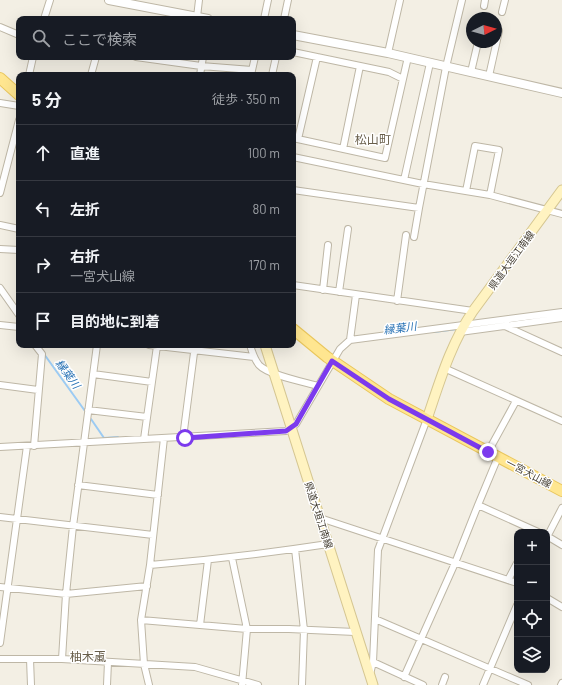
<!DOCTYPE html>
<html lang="ja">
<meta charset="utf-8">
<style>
:root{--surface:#171b24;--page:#20242c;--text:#f1f3f6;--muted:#9ea1a6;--line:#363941}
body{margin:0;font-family:Barlow,"Noto Sans JP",sans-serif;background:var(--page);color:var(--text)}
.controls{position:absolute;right:12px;bottom:12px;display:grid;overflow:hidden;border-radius:8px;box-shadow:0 4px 16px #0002}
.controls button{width:36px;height:36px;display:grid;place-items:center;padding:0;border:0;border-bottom:1px solid var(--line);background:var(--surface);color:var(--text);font:20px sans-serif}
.compass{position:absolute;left:466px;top:12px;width:36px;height:36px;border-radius:50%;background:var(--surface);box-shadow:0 4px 16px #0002;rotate:85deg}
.stop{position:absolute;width:12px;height:12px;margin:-9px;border:3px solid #7c3aed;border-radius:50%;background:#fff}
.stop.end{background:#7c3aed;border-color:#fff;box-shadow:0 1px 4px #0008}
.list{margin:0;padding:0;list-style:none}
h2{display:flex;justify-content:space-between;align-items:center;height:52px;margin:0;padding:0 16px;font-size:17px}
h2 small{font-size:13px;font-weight:400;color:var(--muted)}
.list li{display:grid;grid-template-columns:26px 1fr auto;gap:12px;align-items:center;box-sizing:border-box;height:56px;padding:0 16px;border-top:1px solid var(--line)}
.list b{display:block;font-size:15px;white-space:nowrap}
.list p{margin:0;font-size:13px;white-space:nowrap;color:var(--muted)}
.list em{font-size:13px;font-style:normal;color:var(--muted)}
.icon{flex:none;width:22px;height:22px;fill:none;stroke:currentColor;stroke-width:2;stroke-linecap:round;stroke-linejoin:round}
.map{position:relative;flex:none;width:562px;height:685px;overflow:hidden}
.search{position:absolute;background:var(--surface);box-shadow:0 4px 16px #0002;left:16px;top:16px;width:280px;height:44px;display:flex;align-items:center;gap:10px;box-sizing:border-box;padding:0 14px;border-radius:8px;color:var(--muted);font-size:15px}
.panel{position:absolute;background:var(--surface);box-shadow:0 4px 16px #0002;left:16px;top:72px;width:280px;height:276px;border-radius:8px}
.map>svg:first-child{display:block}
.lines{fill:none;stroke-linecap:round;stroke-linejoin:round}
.stream{stroke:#9ccbf3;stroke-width:2}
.minor-casing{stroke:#beb7a6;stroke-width:8}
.tertiary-casing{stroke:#beb7a6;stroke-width:10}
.secondary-casing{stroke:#d5c691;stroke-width:11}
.primary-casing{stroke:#e9c65c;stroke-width:12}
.minor{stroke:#fff;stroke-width:6}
.tertiary{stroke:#fff;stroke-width:8}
.secondary{stroke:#fff3c1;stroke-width:9}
.primary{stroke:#ffe690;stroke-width:10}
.route{stroke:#7c3aed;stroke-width:5}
.labels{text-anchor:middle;stroke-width:3;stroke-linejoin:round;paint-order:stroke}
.street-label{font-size:10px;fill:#453f33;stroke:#fff}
.water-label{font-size:11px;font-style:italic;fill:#2872b5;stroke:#fff}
.quarter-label{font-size:12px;fill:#685e4a;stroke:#fff}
</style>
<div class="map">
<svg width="562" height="685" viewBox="0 0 562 685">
<rect width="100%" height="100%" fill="#f3efe4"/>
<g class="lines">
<path class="stream" d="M0,293L7,302
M434,332L457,329
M44,354L85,411
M91,419L104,438L118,437"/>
<defs>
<path id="minor" d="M484,6L485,0
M502,12L505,0
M197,17L199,0
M44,19L50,0
M264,19L268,0
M284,19L288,0
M0,27L19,35
M293,52L389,72L403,79
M388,53L400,0
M136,57L201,66L252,70
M471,72L478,42
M29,75L33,57
M91,75L96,57
M200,75L203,57
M251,75L255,57
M272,75L276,57
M489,76L499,31
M0,103L19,106
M293,138L385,158L408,57
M298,139L317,57
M343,149L360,66
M293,157L423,184L490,195L562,214
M404,180L430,63
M293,190L419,208L446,67L462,0
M466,191L475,146L499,150L490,195
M0,193L19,120
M0,225L19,229
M414,237L419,208
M0,249L19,250
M293,285L473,311
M0,288L19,315
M323,290L328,245
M339,292L348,229
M397,301L406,235
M0,325L19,327
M505,326L562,352
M460,332L562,318
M350,340L356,295
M149,345L254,357
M250,345C252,352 254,359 259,365C268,375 304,382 318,386
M444,368L562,421
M93,374L152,382
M0,385L38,390
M88,410L147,417
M185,438L184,430L195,345
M144,439L157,346
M34,446L42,354L35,345
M0,447L286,431L296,424L340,349L350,340L562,312
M488,452L516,401
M78,485L158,495
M478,505L538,532
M0,517L153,535
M320,518L517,583
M547,536L562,545
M547,537L562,508
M295,549L304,630L302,685
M232,558L247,629L242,685
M150,565C210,560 269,553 328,544
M508,580L517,563
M0,587L66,594L147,586
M547,598L562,607
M375,619L528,685
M141,620L247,629H289L355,632
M200,625L208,560
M0,643L27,446
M0,659H62L195,667L258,685
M30,659L31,685
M62,659L66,594L73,526L97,345
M373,662L423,685
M370,674L373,662L378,550L427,419
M404,677L455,563L478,505L498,457
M107,685L108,662
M149,685L144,664L141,620L150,565L164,438
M442,685L445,677
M483,685L517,605
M561,685L562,683"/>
<path id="tertiary" d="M109,0L208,19
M293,35L388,53L562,93"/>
<path id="secondary" d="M265,345L373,685
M427,419C440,381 450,345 473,311L562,190"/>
<path id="primary" d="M0,78L19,95
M293,329L327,357L389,399L562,491"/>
</defs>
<use href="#minor" class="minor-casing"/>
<use href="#tertiary" class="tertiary-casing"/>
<use href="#secondary" class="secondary-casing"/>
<use href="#primary" class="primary-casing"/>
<use href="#minor" class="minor"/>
<use href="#tertiary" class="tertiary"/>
<use href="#secondary" class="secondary"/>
<use href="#primary" class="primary"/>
</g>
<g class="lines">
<path class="route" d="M185,438L286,431L296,424L332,361L389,399L488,452"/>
</g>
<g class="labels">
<g class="street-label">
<text transform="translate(511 260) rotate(-54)" y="4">県道大垣江南線</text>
<text transform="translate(529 473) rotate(28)" y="4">一宮犬山線</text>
<text transform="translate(319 515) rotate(72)" y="4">県道大垣江南線</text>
</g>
<g class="water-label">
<text transform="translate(400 328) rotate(-7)" y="4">縁葉川</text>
<text transform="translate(68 374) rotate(54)" y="4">縁葉川</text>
</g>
<g class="quarter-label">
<text x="373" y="144">松山町</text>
<text x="88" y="661">柚木颪</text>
</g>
</g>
</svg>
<div class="controls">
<button>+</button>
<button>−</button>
<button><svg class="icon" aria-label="locate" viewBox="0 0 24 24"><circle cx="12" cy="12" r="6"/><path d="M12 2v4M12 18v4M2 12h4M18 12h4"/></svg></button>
<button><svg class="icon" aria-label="layers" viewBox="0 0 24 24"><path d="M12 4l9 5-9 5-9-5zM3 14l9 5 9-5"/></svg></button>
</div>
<svg class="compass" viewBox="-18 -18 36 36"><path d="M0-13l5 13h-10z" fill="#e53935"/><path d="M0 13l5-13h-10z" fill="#9ea1a6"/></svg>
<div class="stop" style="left:185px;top:438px"></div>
<div class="stop end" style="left:488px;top:452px"></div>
<div class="search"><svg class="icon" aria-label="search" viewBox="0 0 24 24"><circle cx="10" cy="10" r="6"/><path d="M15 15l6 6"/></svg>ここで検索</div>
<section class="panel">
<h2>5 分<small>徒歩 · 350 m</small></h2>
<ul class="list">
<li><svg class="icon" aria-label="ahead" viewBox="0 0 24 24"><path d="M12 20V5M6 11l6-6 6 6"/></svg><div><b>直進</b></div><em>100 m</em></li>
<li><svg class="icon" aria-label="left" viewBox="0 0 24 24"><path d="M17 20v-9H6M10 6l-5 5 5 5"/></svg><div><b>左折</b></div><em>80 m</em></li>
<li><svg class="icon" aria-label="right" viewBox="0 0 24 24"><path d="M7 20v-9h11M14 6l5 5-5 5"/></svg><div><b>右折</b><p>一宮犬山線</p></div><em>170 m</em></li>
<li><svg class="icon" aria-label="arrive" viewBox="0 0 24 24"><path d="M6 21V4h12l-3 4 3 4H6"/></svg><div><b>目的地に到着</b></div></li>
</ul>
</section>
</div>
